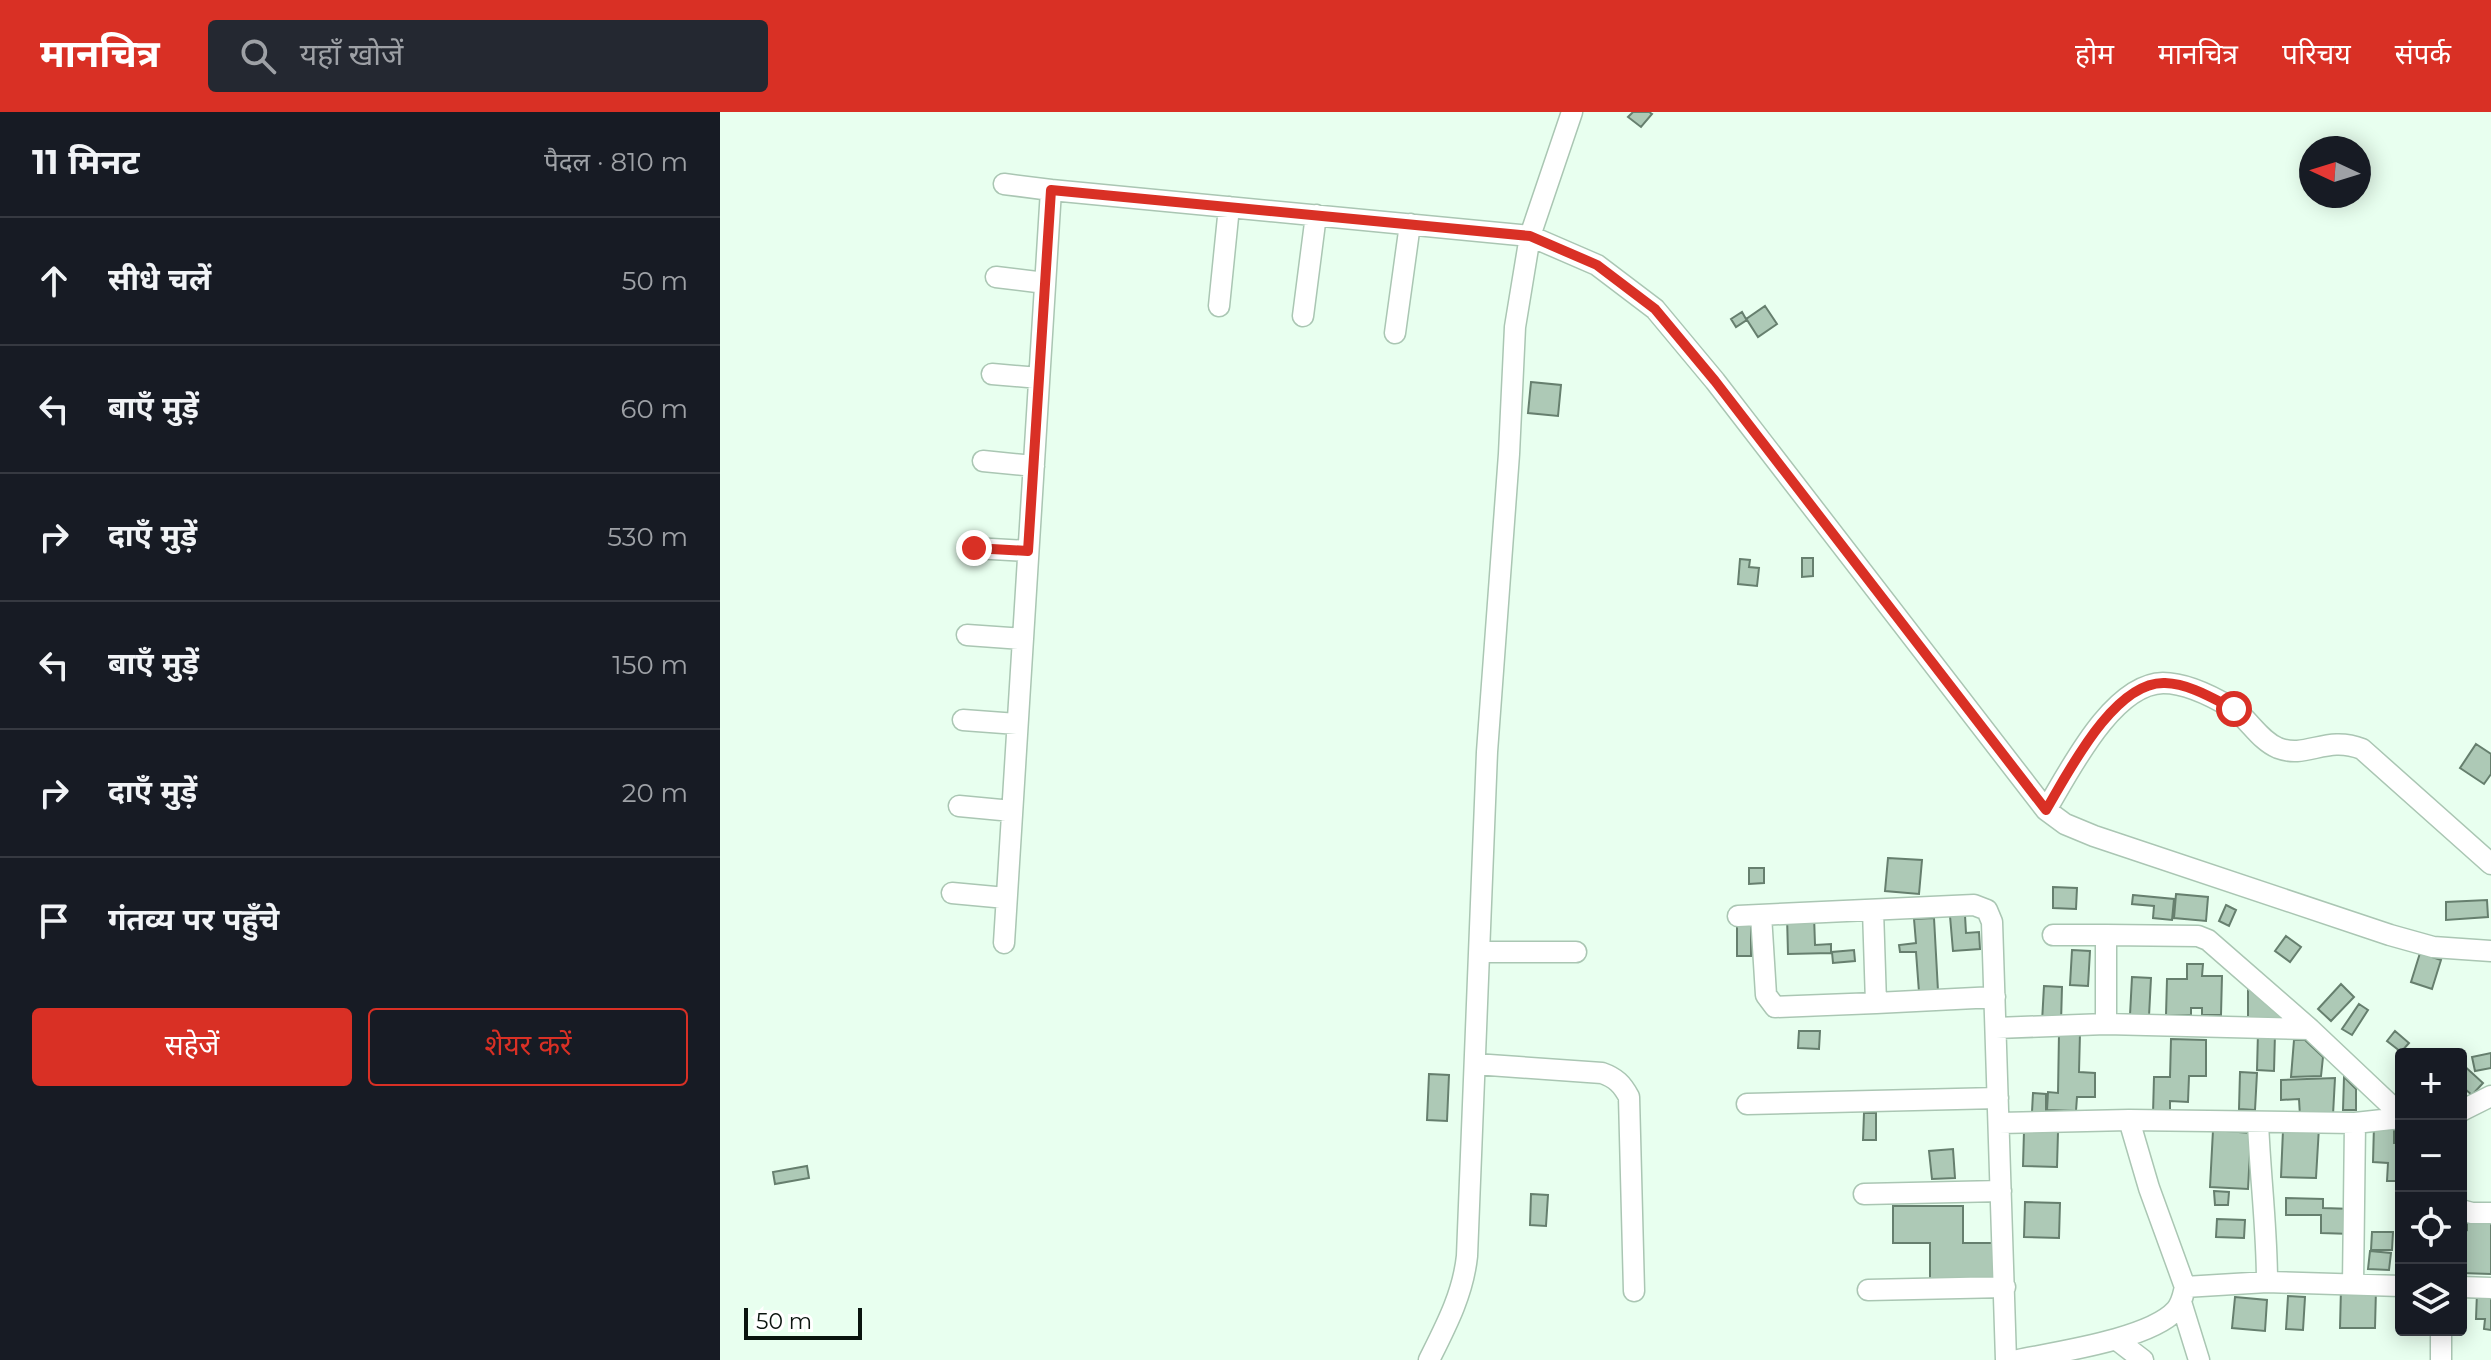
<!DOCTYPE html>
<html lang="hi">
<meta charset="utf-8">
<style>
:root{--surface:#171b24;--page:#242831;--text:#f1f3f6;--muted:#9ea1a6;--line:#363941;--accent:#d93025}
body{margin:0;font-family:Montserrat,"Noto Sans Devanagari",sans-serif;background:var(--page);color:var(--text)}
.controls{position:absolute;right:24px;bottom:24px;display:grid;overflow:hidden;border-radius:8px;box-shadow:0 4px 20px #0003}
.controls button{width:72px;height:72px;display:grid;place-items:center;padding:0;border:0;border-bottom:2px solid var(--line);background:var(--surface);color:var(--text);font:40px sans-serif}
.compass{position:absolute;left:1579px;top:24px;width:72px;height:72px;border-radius:50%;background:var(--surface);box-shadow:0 4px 20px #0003;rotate:274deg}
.scale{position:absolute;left:24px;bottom:20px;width:118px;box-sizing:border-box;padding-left:8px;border:4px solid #0a140e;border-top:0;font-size:22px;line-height:28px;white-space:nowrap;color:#0a140e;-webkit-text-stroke:6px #fff;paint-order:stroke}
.stop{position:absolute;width:24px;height:24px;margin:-18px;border:6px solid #d93025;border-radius:50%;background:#fff}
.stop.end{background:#d93025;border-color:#fff;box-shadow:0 2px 8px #0008}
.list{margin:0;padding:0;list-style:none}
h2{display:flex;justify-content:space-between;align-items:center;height:104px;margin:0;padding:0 32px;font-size:34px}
h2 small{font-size:26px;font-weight:400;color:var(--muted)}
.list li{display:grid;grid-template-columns:52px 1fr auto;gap:24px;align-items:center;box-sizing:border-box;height:128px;padding:0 32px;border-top:2px solid var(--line)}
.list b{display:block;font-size:30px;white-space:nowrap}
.list em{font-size:26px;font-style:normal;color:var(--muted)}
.actions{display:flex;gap:16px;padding:24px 32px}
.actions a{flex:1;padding:18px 0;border:2px solid var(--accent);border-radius:8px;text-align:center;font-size:28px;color:var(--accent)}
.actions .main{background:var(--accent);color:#fff}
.icon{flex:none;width:44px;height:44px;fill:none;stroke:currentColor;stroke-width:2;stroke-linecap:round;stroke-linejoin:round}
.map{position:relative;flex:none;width:1771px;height:1248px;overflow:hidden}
header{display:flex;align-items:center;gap:48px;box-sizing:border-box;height:112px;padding:0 40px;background:var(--accent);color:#fff}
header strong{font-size:38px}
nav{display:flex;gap:44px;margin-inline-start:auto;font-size:28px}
.search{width:560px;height:72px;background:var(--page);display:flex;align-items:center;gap:20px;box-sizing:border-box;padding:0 28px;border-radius:8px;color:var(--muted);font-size:30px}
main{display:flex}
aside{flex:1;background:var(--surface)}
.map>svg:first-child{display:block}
.building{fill:#adc9b6;stroke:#667f6e;stroke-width:2}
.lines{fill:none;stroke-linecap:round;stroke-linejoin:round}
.minor-casing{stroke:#aac6b3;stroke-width:23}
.minor{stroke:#fff;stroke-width:20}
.route{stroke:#d93025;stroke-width:10}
</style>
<header>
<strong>मानचित्र</strong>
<div class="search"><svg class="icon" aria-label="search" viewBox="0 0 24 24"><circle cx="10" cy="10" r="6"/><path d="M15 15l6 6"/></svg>यहाँ खोजें</div>
<nav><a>होम</a><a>मानचित्र</a><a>परिचय</a><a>संपर्क</a></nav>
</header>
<main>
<aside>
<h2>11 मिनट<small>पैदल · 810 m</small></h2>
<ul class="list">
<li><svg class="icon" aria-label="ahead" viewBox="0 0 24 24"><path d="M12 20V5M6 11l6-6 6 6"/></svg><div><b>सीधे चलें</b></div><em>50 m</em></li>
<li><svg class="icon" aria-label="left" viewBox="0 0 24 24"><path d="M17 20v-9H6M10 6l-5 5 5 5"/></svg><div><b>बाएँ मुड़ें</b></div><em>60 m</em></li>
<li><svg class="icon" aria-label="right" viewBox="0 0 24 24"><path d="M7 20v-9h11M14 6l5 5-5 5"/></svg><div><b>दाएँ मुड़ें</b></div><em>530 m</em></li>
<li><svg class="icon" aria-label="left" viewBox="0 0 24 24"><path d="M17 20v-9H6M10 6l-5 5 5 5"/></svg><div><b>बाएँ मुड़ें</b></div><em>150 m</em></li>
<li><svg class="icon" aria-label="right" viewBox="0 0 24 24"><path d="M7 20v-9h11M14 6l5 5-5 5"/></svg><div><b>दाएँ मुड़ें</b></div><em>20 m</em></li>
<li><svg class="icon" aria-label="arrive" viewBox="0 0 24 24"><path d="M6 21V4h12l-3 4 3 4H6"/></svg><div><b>गंतव्य पर पहुँचे</b></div></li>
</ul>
<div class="actions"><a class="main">सहेजें</a><a>शेयर करें</a></div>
</aside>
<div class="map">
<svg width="1771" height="1248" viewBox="0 0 1771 1248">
<rect width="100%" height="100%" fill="#e8ffef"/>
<path class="building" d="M913,0H929L932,2L921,15L908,5Z
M1045,194L1057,212L1038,225L1027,208L1016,215L1011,207L1022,200L1026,207Z
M811,270L841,273L838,304L808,301Z
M1082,446H1093V464L1082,465Z
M1020,447L1030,448L1029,455L1039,456L1037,474L1018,472Z
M1756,632L1771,642V662L1764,672L1740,656Z
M1168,746L1202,748L1199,782L1165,779Z
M1029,756H1044V771L1029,772Z
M1333,775L1357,776L1356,797L1333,796Z
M1456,782L1488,785L1486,809L1454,806Z
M1413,783L1454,787L1452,808L1433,806L1434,794L1412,792Z
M1767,788L1768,805L1726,808V790Z
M1506,793L1516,798L1509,814L1499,809Z
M1094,803L1095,833L1111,832V841L1068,842L1067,804Z
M1245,803L1246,821L1259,820L1260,837L1233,839L1230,804Z
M1214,806L1218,879L1199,880L1196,840H1180L1179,833L1196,831L1194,807Z
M1017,813L1031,814V844H1017Z
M1566,824L1581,835L1570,850L1555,839Z
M1134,838L1135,849L1113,851L1112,840Z
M1352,838L1370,839L1368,874L1350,873Z
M1700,841L1721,848L1712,877L1691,870Z
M1467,852H1483L1482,864H1502L1501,903H1482V896H1471V903H1446L1447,867H1467Z
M1412,865L1431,866L1429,904L1410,903Z
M1528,871L1560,896V906H1528Z
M1621,872L1634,885L1611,909L1598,897Z
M1324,874L1342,875L1341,911L1322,910Z
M1639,892L1648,898L1632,923L1622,917Z
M1079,919H1100L1099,937L1078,936Z
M1675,919L1689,931L1681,940L1667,929Z
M1538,920L1555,921L1554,959L1537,958Z
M1339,921H1360L1359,960L1375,961V985H1357L1356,999L1327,998L1328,980L1338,981Z
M1451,927L1486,928V964H1469L1468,990L1450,989V1003L1433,1002L1434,965H1450Z
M1574,928H1585L1603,945L1601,964L1571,965Z
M1771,941V956L1755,959L1752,945Z
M1741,951L1763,971L1752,983L1745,977L1741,981Z
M1520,960L1537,961L1535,998L1519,997Z
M709,962L729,963L727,1009L707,1008Z
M1624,965L1636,977V998H1623Z
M1615,966L1613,1003L1580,1004L1579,987L1561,988V968Z
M1313,981L1326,982V1000H1312Z
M1144,1001H1156V1028H1143Z
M1654,1013H1674V1031H1681V1069H1667L1668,1051L1653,1050Z
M1599,1015L1596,1066L1561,1065L1563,1018Z
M1493,1018L1531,1021L1528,1077L1490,1075Z
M1304,1019L1338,1020L1337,1055L1303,1054Z
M1233,1037L1235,1066L1212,1067L1209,1039Z
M87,1054L89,1066L55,1072L53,1060Z
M1494,1079L1509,1080L1508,1093H1495Z
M811,1082L828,1083L826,1114L810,1113Z
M1566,1086L1603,1087V1096L1633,1097L1632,1122L1601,1121V1103H1566Z
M1305,1090L1340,1091L1339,1126L1304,1125Z
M1173,1094H1243V1131H1275V1168H1210V1131H1173Z
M1747,1106L1771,1107V1162L1741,1161V1117L1747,1118Z
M1497,1107L1525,1108L1524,1126L1496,1125Z
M1652,1120H1673L1672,1138H1651Z
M1650,1139L1671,1141L1669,1158L1648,1157Z
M1621,1176L1656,1177L1655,1216H1620Z
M1757,1180L1771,1181V1218L1764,1217L1765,1207H1756Z
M1568,1184L1585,1185L1583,1218L1566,1217Z
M1515,1185L1547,1188L1545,1219L1512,1216Z"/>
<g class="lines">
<defs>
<path id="minor" d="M284,72L331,78
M276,165L325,171
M499,194L509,95
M583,204L596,103
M675,221L690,112
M272,262L319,266
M263,349L314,354
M254,436L308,439
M247,523L303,527
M243,608L297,612
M239,694L292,699
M1326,698C1349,660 1392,572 1443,571C1467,571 1492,584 1512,596C1529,607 1539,628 1558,636C1587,647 1606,623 1642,637L1771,752
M232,781L286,786
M1153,798L1156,891L1275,885
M1041,803L1046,883L1055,895L1156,891
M1018,804L1254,793L1267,798L1272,810L1286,1248
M1333,823H1386
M284,831L331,78L810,124L877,153L935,197L995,269L1326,698L1345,712L1374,724L1670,823L1713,835L1771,839
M761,840H856
M1386,912V823L1478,824L1488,828L1590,917
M1276,916L1386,912L1590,917L1681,1003
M755,952L882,961C896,966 902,972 909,985L914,1179
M1027,992L1278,986
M1741,999L1771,984
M1409,1008L1429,1076L1465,1175L1547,1170L1681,1174
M1538,1010C1540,1063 1547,1116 1547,1170
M1279,1011L1409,1008L1635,1011L1681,1006
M1144,1082L1281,1079
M1741,1098L1752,1101H1771
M1633,1173L1635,1011
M1741,1175L1771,1176
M1148,1178L1285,1175
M1461,1190L1479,1248
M1397,1228L1423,1248
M709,1248C726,1214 743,1182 747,1144L767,640L789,342L795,215L810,124L852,0
M1298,1248C1337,1240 1430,1227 1456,1198C1462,1191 1463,1183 1465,1175
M1721,1248V1218"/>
</defs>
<use href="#minor" class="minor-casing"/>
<use href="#minor" class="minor"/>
</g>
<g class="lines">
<path class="route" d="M254,436L308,439L331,78L810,124L877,153L935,197L995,269L1326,698C1348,661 1394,569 1445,571C1470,572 1492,586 1514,597"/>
</g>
</svg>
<div class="controls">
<button>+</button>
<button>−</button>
<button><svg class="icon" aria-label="locate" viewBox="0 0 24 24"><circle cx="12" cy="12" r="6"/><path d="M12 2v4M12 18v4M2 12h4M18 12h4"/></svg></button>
<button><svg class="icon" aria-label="layers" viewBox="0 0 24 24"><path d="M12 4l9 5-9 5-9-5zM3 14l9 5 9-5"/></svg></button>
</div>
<svg class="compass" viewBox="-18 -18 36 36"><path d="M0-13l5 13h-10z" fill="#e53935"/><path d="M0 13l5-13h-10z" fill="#9ea1a6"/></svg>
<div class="scale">50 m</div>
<div class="stop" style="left:1514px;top:597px"></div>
<div class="stop end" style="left:254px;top:436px"></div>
</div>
</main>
